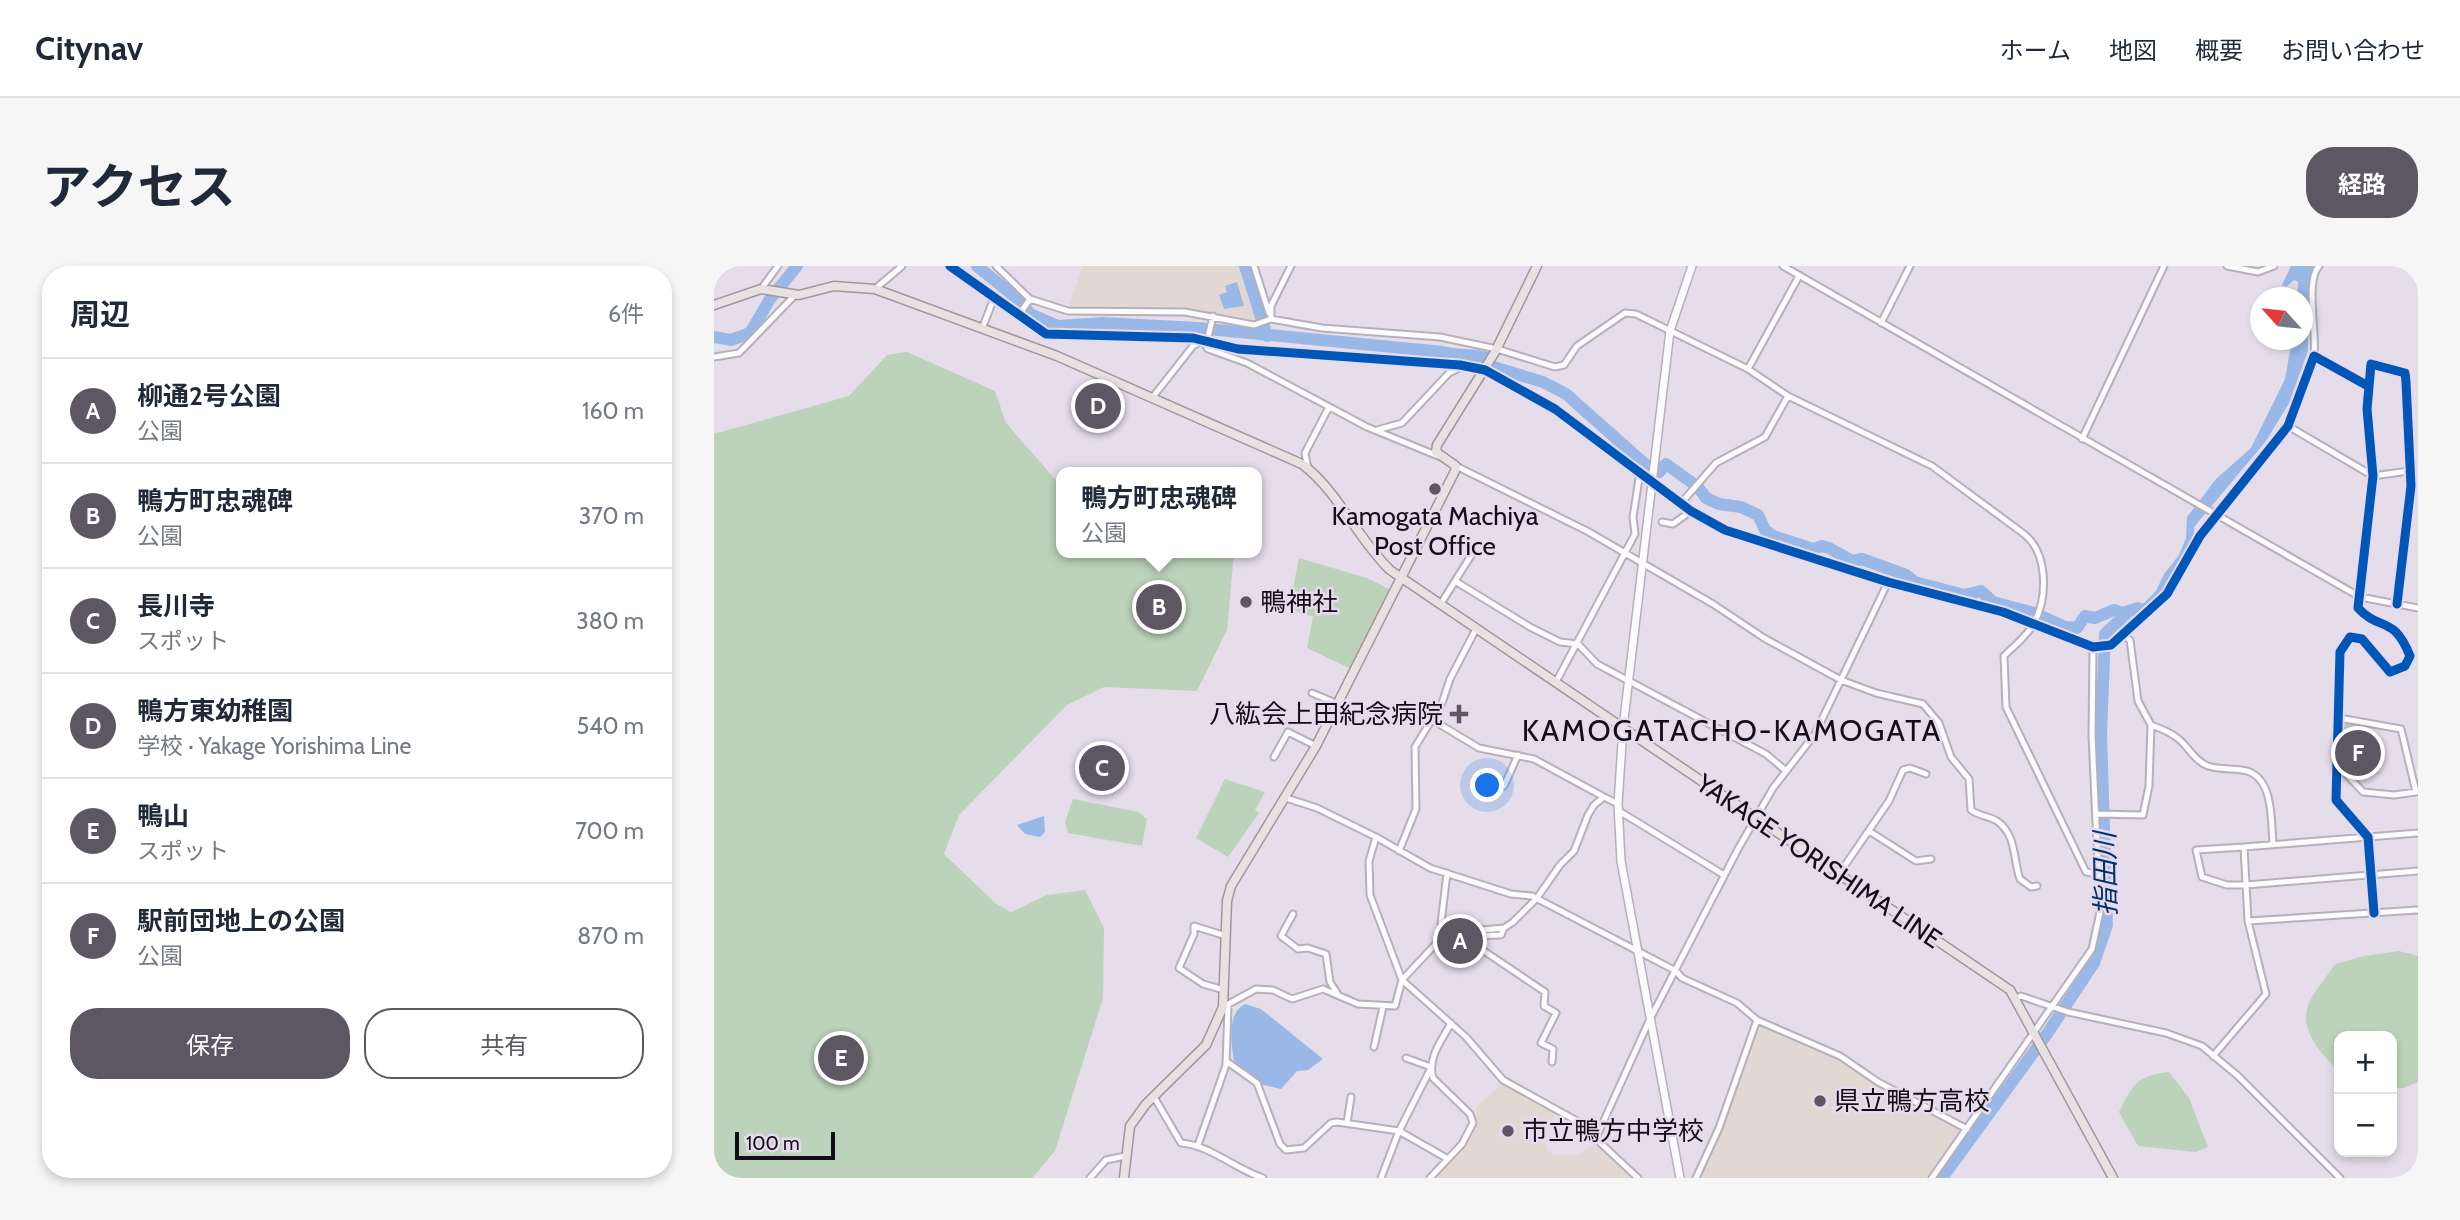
<!DOCTYPE html>
<html lang="ja">
<meta charset="utf-8">
<style>
:root{--surface:#fff;--page:#f6f6f7;--text:#1f2937;--muted:#747a83;--line:#e0e1e3;--accent:#5c5760}
body{margin:0;font-family:Cabin,"Noto Sans JP",sans-serif;background:var(--page);color:var(--text)}
.controls{position:absolute;right:21px;bottom:21px;display:grid;overflow:hidden;border-radius:14px;box-shadow:0 4px 10px #0003}
.controls button{width:63px;height:63px;display:grid;place-items:center;padding:0;border:0;border-bottom:2px solid var(--line);background:var(--surface);color:var(--text);font:35px sans-serif}
.compass{position:absolute;left:1536px;top:21px;width:63px;height:63px;border-radius:50%;background:var(--surface);box-shadow:0 4px 10px #0003;rotate:297deg}
.scale{position:absolute;left:21px;bottom:18px;width:100px;box-sizing:border-box;padding-left:7px;border:4px solid #120e15;border-top:0;font-size:19px;line-height:24px;white-space:nowrap;color:#120e15;-webkit-text-stroke:5px #e6daee;paint-order:stroke}
.you{position:absolute;left:774px;top:520px;width:24px;height:24px;margin:-18px;border:5px solid #fff;border-radius:50%;background:#1a73e8;box-shadow:0 0 0 10px #1a73e833}
.badge{display:grid;place-items:center;width:46px;height:46px;border-radius:50%;background:var(--accent);color:#fff;font-size:23px;font-weight:700}
.pin{position:absolute;translate:-50% -50%;border:4px solid #fff;box-shadow:0 2px 7px #0006}
.popup{position:absolute;left:342px;top:201px;width:206px;height:91px;box-sizing:border-box;display:grid;place-content:center;border-radius:14px;background:var(--surface);filter:drop-shadow(0 2px 5px #0005);font-size:23px;white-space:nowrap;color:var(--muted)}
.popup b{font-size:26px;color:var(--text)}
.popup::after{content:'';position:absolute;left:50%;top:100%;margin-left:-14px;border:14px solid transparent;border-top-color:var(--surface)}
.list{margin:0;padding:0;list-style:none}
h2{display:flex;justify-content:space-between;align-items:center;height:91px;margin:0;padding:0 28px;font-size:30px}
h2 small{font-size:23px;font-weight:400;color:var(--muted)}
.list li{display:grid;grid-template-columns:46px 1fr auto;gap:21px;align-items:center;box-sizing:border-box;height:105px;padding:0 28px;border-top:2px solid var(--line)}
.list b{display:block;font-size:26px;white-space:nowrap}
.list p{margin:0;font-size:23px;white-space:nowrap;color:var(--muted)}
.list em{font-size:23px;font-style:normal;color:var(--muted)}
.actions{display:flex;gap:14px;padding:21px 28px}
.actions a{flex:1;padding:16px 0;border:2px solid var(--accent);border-radius:28px;text-align:center;font-size:24px;color:var(--accent)}
.actions .main{background:var(--accent);color:#fff}
.map{position:relative;flex:none;width:1704px;height:912px;overflow:hidden;border-radius:28px}
header{display:flex;align-items:center;gap:42px;box-sizing:border-box;height:98px;padding:0 35px;background:var(--surface);border-bottom:2px solid var(--line)}
header strong{font-size:33px}
nav{display:flex;gap:38px;margin-inline-start:auto;font-size:24px}
.intro{display:flex;align-items:center;justify-content:space-between;box-sizing:border-box;height:168px;padding:0 42px}
h1{margin:0;font-size:49px}
.button{padding:18px 32px;border-radius:28px;background:var(--accent);color:#fff;font-size:24px;font-weight:700}
main{display:flex;gap:42px;padding:0 42px}
aside{flex:1;background:var(--surface);border-radius:28px;box-shadow:0 4px 10px #0003}
.map>svg:first-child{display:block}
.education{fill:#e2d8d3}
.green{fill:#bcd2ba}
.water{fill:#99b8e7}
.lines{fill:none;stroke-linecap:round;stroke-linejoin:round}
.river{stroke:#99b8e7;stroke-width:12}
.street-casing{stroke:#b6b0b9;stroke-width:9}
.secondary-casing{stroke:#b6b0b9;stroke-width:10}
.primary-casing{stroke:#a2969a;stroke-width:11}
.street{stroke:#fbfafc;stroke-width:5}
.secondary{stroke:#fbfafc;stroke-width:7}
.primary{stroke:#e7e1e2;stroke-width:8}
.cycleway-casing{stroke:#e6daee;stroke-width:13}
.cycleway{stroke:#0057b8;stroke-width:9}
.poi-dot{fill:#5c5760;stroke:#e6daee;stroke-width:2.5}
.labels{text-anchor:middle;stroke-width:5;stroke-linejoin:round;paint-order:stroke}
.poi-label{font-size:26px;fill:#120e15;stroke:#e6daee;text-anchor:start}
.street-label{font-size:26px;fill:#120e15;stroke:#e6daee}
.water-label{font-size:28px;font-style:italic;fill:#03336a;stroke:#e6daee}
.quarter-label{font-size:30px;letter-spacing:2px;fill:#120e15;stroke:#e6daee}
</style>
<header>
<strong>Citynav</strong>
<nav><a>ホーム</a><a>地図</a><a>概要</a><a>お問い合わせ</a></nav>
</header>
<div class="intro"><h1>アクセス</h1><a class="button">経路</a></div>
<main>
<aside>
<h2>周辺<small>6件</small></h2>
<ul class="list">
<li><span class="badge">A</span><div><b>柳通2号公園</b><p>公園</p></div><em>160 m</em></li>
<li><span class="badge">B</span><div><b>鴨方町忠魂碑</b><p>公園</p></div><em>370 m</em></li>
<li><span class="badge">C</span><div><b>長川寺</b><p>スポット</p></div><em>380 m</em></li>
<li><span class="badge">D</span><div><b>鴨方東幼稚園</b><p>学校 · Yakage Yorishima Line</p></div><em>540 m</em></li>
<li><span class="badge">E</span><div><b>鴨山</b><p>スポット</p></div><em>700 m</em></li>
<li><span class="badge">F</span><div><b>駅前団地上の公園</b><p>公園</p></div><em>870 m</em></li>
</ul>
<div class="actions"><a class="main">保存</a><a>共有</a></div>
</aside>
<div class="map">
<svg width="1704" height="912" viewBox="0 0 1704 912">
<rect width="100%" height="100%" fill="#e5deea"/>
<path class="education" d="M369,0H529L542,54L473,43L354,41Z
M1047,759L1115,787L1157,814L1249,864L1215,912H984L1042,761Z
M789,817L841,845L830,873L833,884L841,889H856L867,887L880,879L886,881L920,912H721L737,895L760,858L763,840Z"/>
<path class="green" d="M193,86L281,125L292,157L347,220V287H520L513,364L483,425L390,421L353,439L245,549L230,588L281,637L297,646L333,629L371,624L390,662L389,732L341,885L318,912H0V168L135,130L173,89Z
M585,292L653,312L677,324L639,404L593,382L599,351L575,342Z
M1641,456V467L1653,470L1665,508L1630,504L1628,457Z
M511,513L551,526L541,544L545,547L514,591L482,572Z
M359,533L424,546L433,553L428,580L354,567L351,556Z
M1685,685L1704,690V816L1690,822H1678V770H1625V805C1609,790 1585,765 1594,740C1599,726 1613,711 1621,698L1650,690Z
M1455,806L1475,832L1494,881L1482,886L1424,880L1405,846C1418,819 1424,809 1455,806Z"/>
<path class="water" d="M1577,0H1599L1594,28V85L1575,137L1552,175L1480,261C1482,281 1450,329 1432,341C1426,345 1418,347 1412,350L1409,345L1430,337L1442,325L1450,308L1465,289L1472,272L1473,251L1502,213L1537,182L1571,113L1578,74H1588V32L1583,31L1584,16L1580,14L1572,21L1568,19Z
M523,16L530,40L510,43L505,29L513,26L511,20Z
M330,550L331,566L326,571L311,568L303,559Z
M531,738L547,743L609,793L594,804L583,805L567,823L549,819L520,797C518,778 511,749 531,738Z"/>
<g class="lines">
<path class="river" d="M263,0L305,34L316,48L344,60L388,57L484,62L729,86C744,91 758,87 773,92L776,100L829,116L852,128L932,199L945,206L952,198L984,221L992,232L1005,238L1027,241L1044,249L1051,264L1059,270L1099,283L1108,280L1115,282L1138,295L1148,293L1192,309L1201,316L1250,329L1267,325L1279,336L1320,347L1351,361L1363,362L1371,350L1381,352L1400,344L1409,347L1424,342
M531,0L553,70
M0,71L17,74L36,67L56,33L83,0
M1228,912L1333,768L1380,697L1393,659L1387,468L1391,368L1413,347"/>
<defs>
<path id="street" d="M236,0L332,68L479,72L524,83L746,99L771,104L841,143L977,245L1011,264L1174,316L1289,346L1379,381L1397,379L1453,328L1486,270L1574,160L1600,90L1654,120
M282,0L316,33L354,45L471,46L540,59L557,53L608,62L726,71L783,83L841,101L850,99L863,80L911,47L922,48L1034,103L1074,130L1218,200L1310,268C1334,287 1334,331 1320,357C1314,369 1300,380 1290,390L1292,441L1372,606L1385,608
M540,0L555,47
M1069,0L1646,331L1704,342
M1513,0L1544,6L1560,0
M47,23L64,0
M161,23L188,0
M304,50L316,33
M557,53V40L577,0
M1167,57L1196,0
M268,63L280,32
M487,73L494,83L533,97L653,161L724,190
M1600,90C1603,68 1591,15 1605,0
M0,91L25,87L81,29
M1034,103L1085,10
M438,132L479,80L494,71L499,50
M1574,160L1659,210L1695,205
M663,164L688,157L735,107L747,101
M1368,173L1450,0
M742,200L873,265L999,338L1050,372L1127,414L1162,427L1209,438L1225,457L1237,491L1255,513L1257,544C1265,550 1275,550 1283,555C1303,569 1299,594 1306,613L1317,621L1323,620
M594,203L591,187L615,141
M968,236L1002,197L1051,171L1074,130
M948,256L959,258L977,245
M741,315L816,361L846,376L864,378L883,398L1052,488L1071,504
M726,339L758,288
M842,416L921,268L919,251L926,206
M598,427L624,438
M717,453L765,482L820,493L890,531
M1437,459C1445,462 1454,465 1462,471C1474,479 1480,495 1494,500C1506,504 1521,502 1533,505C1560,513 1557,556 1559,578
M560,491L574,466L602,480
M1623,498L1649,526L1680,529L1702,526L1687,463L1625,452
M790,520L804,489
M572,532L603,542L662,571L716,602L797,628L818,630L962,705L968,712L1023,737L1043,754L1126,790L1164,816L1253,863
M905,545L1010,609
M1383,548L1429,549L1435,520L1437,459L1424,435L1416,374L1408,369
M1155,565L1202,595L1217,593
M662,571L655,595L656,629L688,714L752,771L789,814L863,855L924,912
M1530,581L1482,584L1488,611L1513,619H1532L1704,605
M685,585L702,543L701,481L728,437L736,413L762,363
M1125,608L1175,535L1189,504L1196,502L1212,508
M1660,647L1654,571L1622,534L1626,386L1636,371L1648,373L1676,406L1691,400L1696,390C1679,348 1666,366 1644,342L1659,210L1653,143L1657,98L1691,107L1692,116L1697,220L1683,338
M579,648L567,670L584,683L594,682L612,688L616,716L623,727
M1534,655L1704,644
M790,662L787,669L759,670L758,673L764,681L831,726L830,740L842,747L827,777L839,783L838,796
M732,667L727,657L733,607
M510,724L489,718L465,702L480,668V660L512,670
M1302,732L1307,730L1354,746L1452,767L1488,780L1524,810L1626,912
M509,741L542,723L559,724L578,733L609,723L644,738L681,740L688,714L732,667L790,662L799,656L823,632L846,599L860,585L874,549L880,539L890,531L904,538
M660,781L669,741
M1499,790L1552,728L1534,655L1530,581L1704,567
M692,792L717,801
M512,795L543,817L566,878L572,884L590,882L617,857L623,856L685,865L734,893
M440,831L467,877C496,879 521,903 549,912
M633,857L637,831
M882,872L935,755L1024,583L1059,522L1101,468L1174,316
M484,879L512,799L514,740
M376,912L392,894L411,890
M667,912L685,865L716,804
M716,912L748,878L759,857L756,848L719,812C713,792 728,774 737,757
M982,912L1005,862L1043,754
M1218,912L1378,683L1386,646L1378,469L1379,381"/>
<path id="secondary" d="M966,912L907,595L904,538L909,462L956,65L978,0"/>
<path id="primary" d="M0,39L47,23L85,29L120,20L161,23L343,90L588,198C624,225 643,272 676,304L1296,724L1399,912
M410,912L416,860L432,838L492,779L509,741L513,635L517,620L602,480L741,205L742,200L722,186L723,179L781,86L823,0"/>
</defs>
<use href="#street" class="street-casing"/>
<use href="#secondary" class="secondary-casing"/>
<use href="#primary" class="primary-casing"/>
<use href="#street" class="street"/>
<use href="#secondary" class="secondary"/>
<use href="#primary" class="primary"/>
<defs>
<path id="cycleway" d="M236,0L332,68L479,72L524,83L746,99L771,104L841,143L977,245L1011,264L1174,316L1289,346L1379,381L1397,379L1453,328L1486,270L1574,160L1600,90L1654,120
M1660,647L1654,571L1622,534L1626,386L1636,371L1648,373L1676,406L1691,400L1696,390C1679,348 1666,366 1644,342L1659,210L1653,143L1657,98L1691,107L1692,116L1697,220L1683,338"/>
</defs>
<use href="#cycleway" class="cycleway-casing"/>
<use href="#cycleway" class="cycleway"/>
</g>
<g class="poi-dot">
<circle cx="721" cy="223" r="7"/>
<circle cx="532" cy="336" r="7"/>
<path d="M741.5 437.5h7v7h7v7h-7v7h-7v-7h-7v-7h7z"/>
<circle cx="1106" cy="835" r="7"/>
<circle cx="794" cy="865" r="7"/>
</g>
<g class="labels">
<g class="poi-label">
<text x="721" y="259" text-anchor="middle">Kamogata Machiya<tspan x="721" dy="30">Post Office</tspan></text>
<text x="546" y="345">鴨神社</text>
<text x="729" y="457" text-anchor="end">八紘会上田紀念病院</text>
<text x="1120" y="844">県立鴨方高校</text>
<text x="808" y="874">市立鴨方中学校</text>
</g>
<g class="street-label">
<text transform="translate(1105 595) rotate(34)" y="9">YAKAGE YORISHIMA LINE</text>
</g>
<g class="water-label">
<text transform="translate(1391 608) rotate(-91)" y="10">指田川</text>
</g>
<g class="quarter-label">
<text x="1018" y="475">KAMOGATACHO-KAMOGATA</text>
</g>
</g>
</svg>
<div class="controls">
<button>+</button>
<button>−</button>
</div>
<svg class="compass" viewBox="-18 -18 36 36"><path d="M0-13l5 13h-10z" fill="#e53935"/><path d="M0 13l5-13h-10z" fill="#747a83"/></svg>
<div class="scale">100 m</div>
<div class="you"></div>
<div class="pin badge" style="left:746px;top:675px">A</div>
<div class="pin badge" style="left:445px;top:341px">B</div>
<div class="popup"><b>鴨方町忠魂碑</b>公園</div>
<div class="pin badge" style="left:388px;top:502px">C</div>
<div class="pin badge" style="left:384px;top:140px">D</div>
<div class="pin badge" style="left:127px;top:792px">E</div>
<div class="pin badge" style="left:1644px;top:487px">F</div>
</div>
</main>
